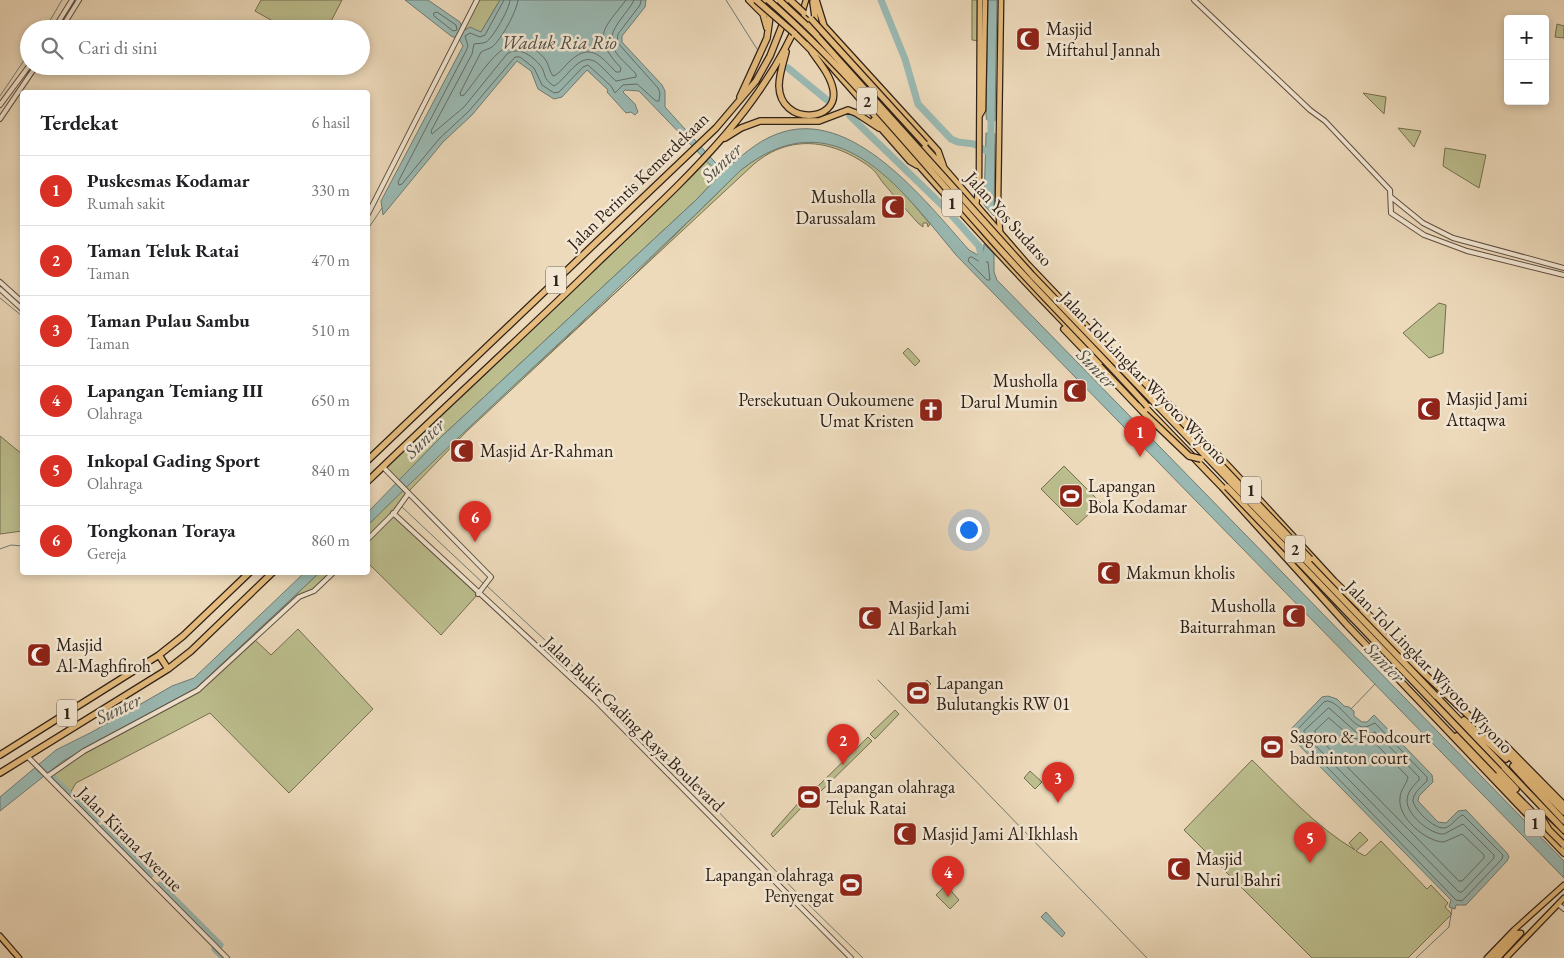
<!DOCTYPE html>
<html lang="id">
<meta charset="utf-8">
<style>
:root{--surface:#fff;--page:#f2f2f2;--text:#202124;--muted:#757577;--line:#e0e0e0;--accent:#d93025}
body{margin:0;font-family:"EB Garamond",serif;background:var(--page);color:var(--text)}
.controls{position:absolute;right:15px;top:15px;display:grid;overflow:hidden;border-radius:5px;box-shadow:0 2px 8px #0003}
.controls button{width:45px;height:45px;display:grid;place-items:center;padding:0;border:0;border-bottom:1px solid var(--line);background:var(--surface);color:var(--text);font:25px sans-serif}
.you{position:absolute;left:968px;top:529px;width:18px;height:18px;margin:-12px;border:4px solid #fff;border-radius:50%;background:#1a73e8;box-shadow:0 0 0 8px #1a73e833}
.badge{display:grid;place-items:center;width:32px;height:32px;border-radius:50%;background:var(--accent);color:#fff;font-size:16px;font-weight:700}
.pin{position:absolute;translate:-50% -41px;filter:drop-shadow(0 1px 2px #0008)}
.pin::after{content:'';position:absolute;top:26px;width:18px;height:15px;background:inherit;clip-path:polygon(0 0,100% 0,50% 100%)}
.list{margin:0;padding:0;list-style:none}
h2{display:flex;justify-content:space-between;align-items:center;height:65px;margin:0;padding:0 20px;font-size:21px}
h2 small{font-size:16px;font-weight:400;color:var(--muted)}
.list li{display:grid;grid-template-columns:32px 1fr auto;gap:15px;align-items:center;box-sizing:border-box;height:70px;padding:0 20px;border-top:1px solid var(--line)}
.list b{display:block;font-size:19px;white-space:nowrap}
.list p{margin:0;font-size:16px;white-space:nowrap;color:var(--muted)}
.list em{font-size:16px;font-style:normal;color:var(--muted)}
.icon{flex:none;width:28px;height:28px;fill:none;stroke:currentColor;stroke-width:2;stroke-linecap:round;stroke-linejoin:round}
.map{position:relative;flex:none;width:1564px;height:958px;overflow:hidden}
.search{position:absolute;background:var(--surface);box-shadow:0 2px 8px #0003;left:20px;top:20px;width:350px;height:55px;display:flex;align-items:center;gap:12px;box-sizing:border-box;padding:0 18px;border-radius:28px;color:var(--muted);font-size:19px}
.panel{position:absolute;background:var(--surface);box-shadow:0 2px 8px #0003;left:20px;top:90px;width:350px;height:485px;border-radius:5px}
.map>svg:first-child{display:block}
.green{fill:#bcbe8e;stroke:#756f52}
.water{fill:#9abab4;stroke:#6f7c75}
.lines{fill:none;stroke-linecap:round;stroke-linejoin:round}
.shore{stroke:#646d66;stroke-width:1}
.stream{stroke:#6f7c75;stroke-width:1}
.river{stroke:#9abab4;stroke-width:7}
.minor-casing{stroke:#5e4e40;stroke-width:6}
.major-casing{stroke:#2e2017;stroke-width:7}
.highway-casing{stroke:#2e2017;stroke-width:8}
.minor{stroke:#f3e7d3;stroke-width:4}
.major{stroke:#e6bd7e;stroke-width:4.5}
.highway{stroke:#e6bd7e;stroke-width:5.5}
.tram{stroke:#2e2017;stroke-width:1}
.highway-bridge-casing{stroke:#2e2017;stroke-width:8;stroke-linecap:butt}
.highway-bridge{stroke:#e6bd7e;stroke-width:5.5}
.labels{text-anchor:middle;stroke-width:5;stroke-linejoin:round;paint-order:stroke}
.shield{fill:#f3e7d3;stroke:#695c4f;stroke-width:1}
.shield-label{font-size:16px;font-weight:bold;fill:#2e2017}
.poi-label{font-size:18px;fill:#2e2017;stroke:#f3e7d3;text-anchor:start}
.street-label{font-size:18px;fill:#2e2017;stroke:#f3e7d3}
.water-label{font-size:19px;font-style:italic;fill:#4e4e46;stroke:#f3e7d3}
</style>
<div class="map">
<svg width="1564" height="958" viewBox="0 0 1564 958">
<rect width="100%" height="100%" fill="#eddabb"/>
<filter id="stains"><feTurbulence type="fractalNoise" baseFrequency=".004" numOctaves="4"/><feColorMatrix values="0 0 0 0 .2 0 0 0 0 .09 0 0 0 0 .02 0 0 0 .5 -.17"/></filter>
<radialGradient id="worn" r=".72"><stop offset=".6" stop-color="#630" stop-opacity="0"/><stop offset="1" stop-color="#630" stop-opacity=".3"/></radialGradient>
<path class="green" d="M261,0H342L327,29H287L255,11Z
M478,0H500L481,32L467,29L463,31Z
M972,0H980V41L972,40Z
M1557,24L1564,26V38L1555,37Z
M1363,93L1386,97L1384,114Z
M1398,128L1421,131L1414,147Z
M800,141C812,142 825,142 835,145C874,157 905,194 930,224L928,227L927,223H923V227L918,223C907,211 896,198 885,185C880,180 877,172 870,167C833,140 791,133 754,164L467,431L410,490L394,513L478,594L441,635L368,563V525L441,452L627,282L741,170C760,155 777,146 800,141Z
M1445,148L1486,155L1479,188L1443,166Z
M705,158L720,175L696,200L441,437L397,483L383,467Z
M1439,303L1446,305L1443,353L1429,358L1403,333Z
M908,348L920,361L915,366L903,353Z
M0,436L22,454V531L0,534Z
M1064,466L1101,503L1077,525L1041,489Z
M319,573H333L314,591L302,595L254,639L271,655L298,629L373,709L289,793L210,713L76,783L69,795L49,775L62,764L97,743L194,690Z
M927,680L931,684L911,703L906,699Z
M895,710L899,714L875,739L870,734Z
M868,737L872,741L818,794L814,790Z
M1252,760C1285,792 1315,826 1355,850L1349,843L1360,832L1368,840L1356,851L1365,856L1381,841L1427,889L1431,885L1448,903L1445,907L1452,914L1408,958H1312L1184,830Z
M1030,771L1042,782L1035,789L1024,778Z
M801,800L803,806L773,837L771,834Z
M854,876L860,883L849,893L842,887Z
M946,885L959,900L950,909L936,895Z"/>
<path class="water" d="M405,0H428L460,22L463,31L470,27L481,32L500,0H646L645,7L622,36V42L662,85L665,91V107L723,171C740,158 755,142 777,134C852,105 926,202 969,250L983,258L984,244L994,254V272L997,280L1564,861V878L956,255C899,186 835,96 741,170C619,291 490,404 368,525V512L441,437L696,200L720,175L639,91L625,90L623,92L635,104L638,112L635,115L631,112L626,113L607,92L608,90L587,70L562,97L554,99L538,89L531,71L517,61L472,115L443,142L383,215L381,201L463,46L459,39L451,36Z
M988,0H997L995,121L987,120L986,115Z
M986,133L995,134L994,216L984,205Z
M304,573H319L194,690L63,761L0,811V797L56,750L92,732L172,686L194,678Z
M1328,696L1337,699L1344,706L1349,707L1354,711V716L1362,722H1367L1374,715L1432,775L1433,782L1419,796L1418,801L1438,822L1446,823L1458,811L1466,810L1507,853L1509,857L1507,861L1466,905H1456L1455,909L1449,907L1451,900L1291,737L1290,730L1322,697Z
M1309,835L1313,841L1308,847L1316,843L1318,848L1310,856L1300,850L1298,846L1305,836Z
M1046,912L1065,933L1062,937L1041,917Z"/>
<g class="lines">
<path class="shore" d="M504,0L485,35L480,37L470,33L465,36L468,46L466,51L398,182L399,185L402,184L439,139L469,111L515,57H520L534,68L542,85L554,93L559,92L583,67L588,65L611,86L615,93L623,85L637,84L656,101H659L660,93L658,88L617,42L618,34L640,5L641,0
M510,0C510,8 493,38 486,42C482,44 478,43 474,44L472,54L431,131L432,134L464,107L507,54C518,46 531,55 539,64C547,72 541,78 554,86C566,80 579,51 596,62C603,67 609,75 616,81L636,77V74C618,54 600,46 621,19C625,13 631,7 634,0
M518,0C517,11 501,40 492,47C489,49 484,50 481,52L460,93L461,96L464,95C486,69 510,18 545,59C549,64 549,71 553,76C559,74 563,68 568,63C589,42 599,54 616,72H620L621,68C591,36 603,30 626,0
M434,13L437,12L456,25L457,30L453,31L434,16Z
M972,257L980,262H988L990,280H987L968,261L969,258Z
M1328,701C1342,704 1352,727 1364,727C1368,727 1372,724 1375,723L1427,777V781C1422,786 1414,792 1413,800C1413,809 1434,829 1444,828C1452,827 1456,817 1463,815L1503,855L1502,859L1462,901L1456,900L1295,734L1296,731L1324,702Z
M1329,708L1356,732L1364,734L1375,732L1419,777V780C1413,786 1407,792 1407,801C1407,815 1431,835 1444,834L1463,824L1494,855V858L1462,892H1459L1304,734V731Z
M1329,718L1352,738L1373,741L1408,777C1407,784 1400,790 1400,798C1397,817 1426,842 1444,842L1462,834L1484,855V858L1462,881H1459L1315,734V731Z"/>
<path class="stream" d="M726,0L757,49
M45,29L62,0
M0,96L29,53
M368,229L382,208
M0,298L22,316
M401,506L484,584
M0,549L11,545L22,546
M487,586L621,711L800,896L863,958
M878,680L1147,958
M1351,709L1375,684
M1416,958L1449,927L1452,908"/>
<path class="river" d="M881,0L905,59L918,104L951,139L958,142L974,144L990,153
M788,68L827,100
M850,116L945,208L979,246L983,265
M991,142V113
M51,776L96,821
M102,828L150,875
M160,885L209,934
M211,936L220,945
M215,949L224,958"/>
<defs>
<path id="minor" d="M1194,0L1310,110L1325,121L1390,190L1391,213L1424,235L1467,251L1564,275
M54,29L72,0
M61,29L79,0
M0,105L29,66
M0,119L36,66
M1391,197L1423,223L1453,238L1564,268
M368,214L477,0
M0,282L22,302
M0,289L22,309
M383,467L491,577L478,594
M393,513L595,700L851,958
M368,539L395,512L408,494
M28,757L227,958
M48,776L84,751L198,690L299,597L314,591L334,572
M1558,904L1564,909"/>
<path id="major" d="M802,13L806,0
M980,115L983,110L985,0
M976,206L979,184L980,0
M1000,231L998,206L1001,0
M0,936L19,958
M1487,958L1514,930L1564,885
M1492,958L1517,933H1521L1498,958
M1506,958L1564,898"/>
<path id="highway" d="M749,0L763,14L767,28
M785,0L819,32L944,168L1027,264L1110,351L1154,389L1230,468L1334,581L1372,618L1381,632
M816,0L824,26L938,151L944,168
M813,2L816,25
M806,25L817,36
M794,33L815,54
M810,42C905,150 1000,259 1102,361
M786,52C783,63 779,75 779,86C780,126 840,123 833,89C830,75 820,63 812,52
M740,97L767,38L770,17L763,0
M874,120L910,161L917,165
M725,138L741,128L760,121H819L848,110L856,113L879,128
M1064,329L1145,414
M1132,375L1167,412
M1142,404L1222,487L1347,625L1564,853
M1166,408L1217,461
M368,460L716,128L756,81L770,56L787,13
M368,481C441,410 517,341 590,270C670,192 757,121 801,15
M1360,613L1483,729L1564,812
M159,655L168,669
M1436,696L1564,830
M1464,720L1506,759
M1457,736L1543,823
M1493,737L1504,744L1564,805
M0,755L159,655L183,636L250,572
M1513,766L1564,821
M1499,771L1516,789
M0,773L168,669L191,651L273,572
M1544,820L1564,839"/>
</defs>
<use href="#minor" class="minor-casing"/>
<use href="#major" class="major-casing"/>
<use href="#highway" class="highway-casing"/>
<use href="#minor" class="minor"/>
<use href="#major" class="major"/>
<use href="#highway" class="highway"/>
<path class="tram" d="M0,941L15,958"/>
<defs>
<path id="highway-bridge" d="M756,0L794,33
M768,0C846,68 913,152 982,229C1035,290 1093,346 1147,406
M779,0L806,25
M790,0L804,13
M811,19L925,144
M817,36L1032,275L1436,696
M1145,414L1189,456L1201,459
M1217,461L1310,559
M1227,487L1499,771
M1541,817L1549,830L1564,845"/>
</defs>
<use href="#highway-bridge" class="highway-bridge-casing"/>
<use href="#highway-bridge" class="highway-bridge"/>
</g>
<defs>
<symbol id="mosque-square" viewBox="-11 -11 22 22"><rect x="-9" y="-9" width="18" height="18" rx="4" fill="#8f2418" stroke="#f3e7d3"/><path d="M3.5-4.9A6 6 0 1 0 3.5 4.9A5 5 0 1 1 3.5-4.9Z" fill="#fff"/></symbol>
<symbol id="church-square" viewBox="-11 -11 22 22"><rect x="-9" y="-9" width="18" height="18" rx="4" fill="#8f2418" stroke="#f3e7d3"/><path d="M-1.2-6h2.4v3.5h3.3v2.4h-3.3V6h-2.4V-.1h-3.3v-2.4h3.3Z" fill="#fff"/></symbol>
<symbol id="stadium-square" viewBox="-11 -11 22 22"><rect x="-9" y="-9" width="18" height="18" rx="4" fill="#8f2418" stroke="#f3e7d3"/><path d="M0-5a6.5 5 0 1 0 0 10a6.5 5 0 1 0 0-10ZM-3.5-1.8h7v3.6h-7Z" fill="#fff"/></symbol>
</defs>
<g fill-rule="evenodd">
<use href="#mosque-square" x="1014" y="25" width="28" height="28"/>
<use href="#mosque-square" x="879" y="193" width="28" height="28"/>
<use href="#mosque-square" x="1061" y="377" width="28" height="28"/>
<use href="#mosque-square" x="1415" y="395" width="28" height="28"/>
<use href="#church-square" x="917" y="396" width="28" height="28"/>
<use href="#mosque-square" x="448" y="437" width="28" height="28"/>
<use href="#stadium-square" x="1057" y="482" width="28" height="28"/>
<use href="#mosque-square" x="1095" y="559" width="28" height="28"/>
<use href="#mosque-square" x="1280" y="602" width="28" height="28"/>
<use href="#mosque-square" x="856" y="604" width="28" height="28"/>
<use href="#mosque-square" x="25" y="641" width="28" height="28"/>
<use href="#stadium-square" x="904" y="679" width="28" height="28"/>
<use href="#stadium-square" x="1258" y="733" width="28" height="28"/>
<use href="#stadium-square" x="795" y="783" width="28" height="28"/>
<use href="#mosque-square" x="891" y="820" width="28" height="28"/>
<use href="#mosque-square" x="1165" y="855" width="28" height="28"/>
<use href="#stadium-square" x="837" y="871" width="28" height="28"/>
</g>
<g class="labels">
<g class="shield">
<rect x="857" y="87.5" width="20" height="27" rx="4"/>
<rect x="942" y="189.5" width="20" height="27" rx="4"/>
<rect x="546" y="266.5" width="20" height="27" rx="4"/>
<rect x="1241" y="476.5" width="20" height="27" rx="4"/>
<rect x="1285" y="535.5" width="20" height="27" rx="4"/>
<rect x="57" y="699.5" width="20" height="27" rx="4"/>
<rect x="1525" y="809.5" width="20" height="27" rx="4"/>
</g>
<g class="shield-label">
<text x="867" y="107">2</text>
<text x="952" y="209">1</text>
<text x="556" y="286">1</text>
<text x="1251" y="496">1</text>
<text x="1295" y="555">2</text>
<text x="67" y="719">1</text>
<text x="1535" y="829">1</text>
</g>
<g class="poi-label">
<text x="1046" y="35">Masjid<tspan x="1046" dy="21">Miftahul Jannah</tspan></text>
<text x="876" y="203" text-anchor="end">Musholla<tspan x="876" dy="21">Darussalam</tspan></text>
<text x="1058" y="387" text-anchor="end">Musholla<tspan x="1058" dy="21">Darul Mumin</tspan></text>
<text x="1446" y="405">Masjid Jami<tspan x="1446" dy="21">Attaqwa</tspan></text>
<text x="914" y="406" text-anchor="end">Persekutuan Oukoumene<tspan x="914" dy="21">Umat Kristen</tspan></text>
<text x="480" y="457">Masjid Ar-Rahman</text>
<text x="1088" y="492">Lapangan<tspan x="1088" dy="21">Bola Kodamar</tspan></text>
<text x="1126" y="579">Makmun kholis</text>
<text x="1276" y="612" text-anchor="end">Musholla<tspan x="1276" dy="21">Baiturrahman</tspan></text>
<text x="888" y="614">Masjid Jami<tspan x="888" dy="21">Al Barkah</tspan></text>
<text x="56" y="651">Masjid<tspan x="56" dy="21">Al-Maghfiroh</tspan></text>
<text x="936" y="689">Lapangan<tspan x="936" dy="21">Bulutangkis RW 01</tspan></text>
<text x="1290" y="743">Sagoro &amp; Foodcourt<tspan x="1290" dy="21">badminton court</tspan></text>
<text x="826" y="793">Lapangan olahraga<tspan x="826" dy="21">Teluk Ratai</tspan></text>
<text x="922" y="840">Masjid Jami Al Ikhlash</text>
<text x="1196" y="865">Masjid<tspan x="1196" dy="21">Nurul Bahri</tspan></text>
<text x="834" y="881" text-anchor="end">Lapangan olahraga<tspan x="834" dy="21">Penyengat</tspan></text>
</g>
<g class="street-label">
<text transform="translate(638 181) rotate(-44)" y="6">Jalan Perintis Kemerdekaan</text>
<text transform="translate(1009 219) rotate(48)" y="6">Jalan Yos Sudarso</text>
<text transform="translate(1144 378) rotate(46)" y="6">Jalan Tol Lingkar Wiyoto Wiyono</text>
<text transform="translate(1429 667) rotate(46)" y="6">Jalan Tol Lingkar Wiyoto Wiyono</text>
<text transform="translate(634 724) rotate(44)" y="6">Jalan Bukit Gading Raya Boulevard</text>
<text transform="translate(130 839) rotate(45)" y="6">Jalan Kirana Avenue</text>
</g>
<g class="water-label">
<text x="559" y="49">Waduk Ria Rio</text>
<text transform="translate(721 162) rotate(-43)" y="7">Sunter</text>
<text transform="translate(1097 368) rotate(46)" y="7">Sunter</text>
<text transform="translate(424 438) rotate(-44)" y="7">Sunter</text>
<text transform="translate(1385 662) rotate(46)" y="7">Sunter</text>
<text transform="translate(118 708) rotate(-25)" y="7">Sunter</text>
</g>
</g>
<rect width="100%" height="100%" filter="url(#stains)"/>
<rect width="100%" height="100%" fill="url(#worn)"/>
</svg>
<div class="controls">
<button>+</button>
<button>−</button>
</div>
<div class="you"></div>
<div class="pin badge" style="left:1140px;top:457px">1</div>
<div class="pin badge" style="left:843px;top:765px">2</div>
<div class="pin badge" style="left:1058px;top:803px">3</div>
<div class="pin badge" style="left:948px;top:897px">4</div>
<div class="pin badge" style="left:1310px;top:863px">5</div>
<div class="pin badge" style="left:475px;top:542px">6</div>
<div class="search"><svg class="icon" aria-label="search" viewBox="0 0 24 24"><circle cx="10" cy="10" r="6"/><path d="M15 15l6 6"/></svg>Cari di sini</div>
<section class="panel">
<h2>Terdekat<small>6 hasil</small></h2>
<ul class="list">
<li><span class="badge">1</span><div><b>Puskesmas Kodamar</b><p>Rumah sakit</p></div><em>330 m</em></li>
<li><span class="badge">2</span><div><b>Taman Teluk Ratai</b><p>Taman</p></div><em>470 m</em></li>
<li><span class="badge">3</span><div><b>Taman Pulau Sambu</b><p>Taman</p></div><em>510 m</em></li>
<li><span class="badge">4</span><div><b>Lapangan Temiang III</b><p>Olahraga</p></div><em>650 m</em></li>
<li><span class="badge">5</span><div><b>Inkopal Gading Sport</b><p>Olahraga</p></div><em>840 m</em></li>
<li><span class="badge">6</span><div><b>Tongkonan Toraya</b><p>Gereja</p></div><em>860 m</em></li>
</ul>
</section>
</div>
